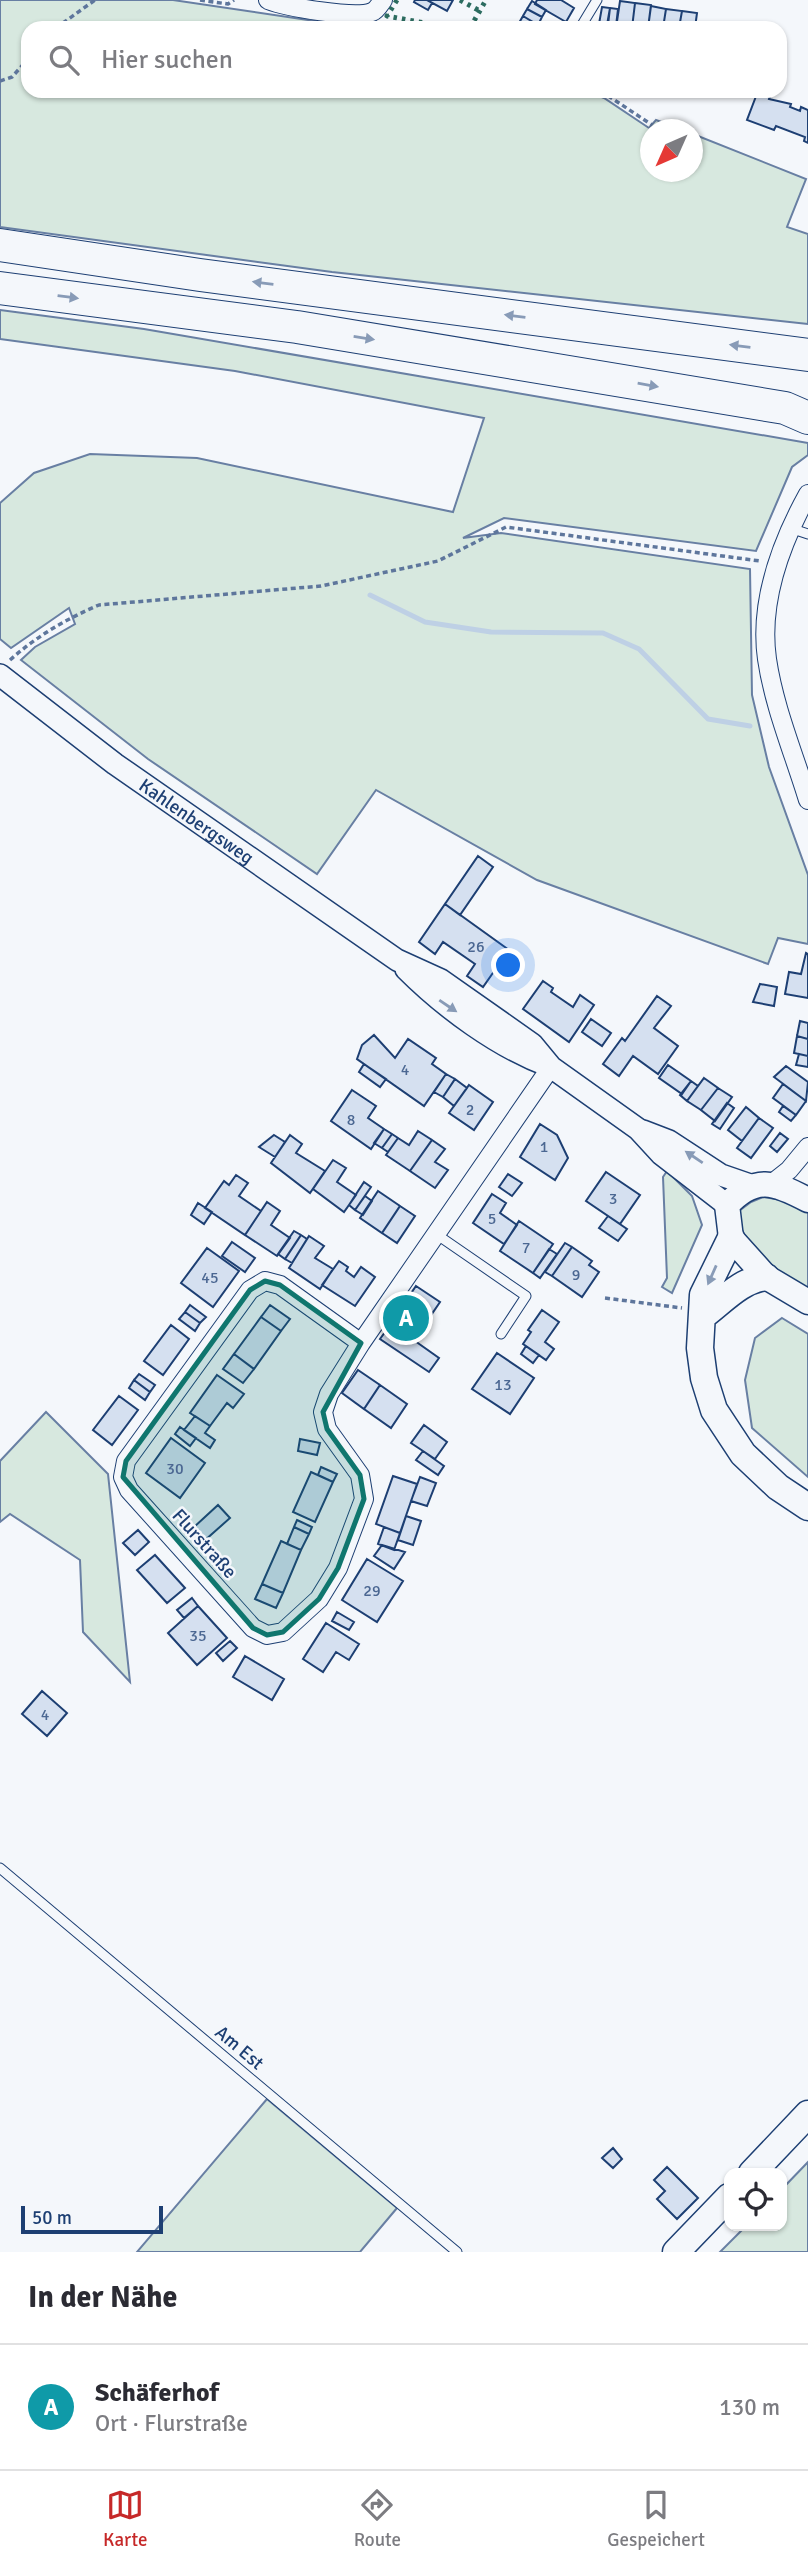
<!DOCTYPE html>
<html lang="de">
<meta charset="utf-8">
<style>
:root{--surface:#fff;--page:#f7f7f7;--text:#2b2b33;--muted:#7c7c81;--line:#e1e1e2;--accent:#c62828}
body{margin:0;font-family:Signika,sans-serif;background:var(--page);color:var(--text)}
.controls{position:absolute;right:21px;bottom:21px;display:grid;overflow:hidden;border-radius:14px;box-shadow:0 2px 5px #0004}
.controls button{width:63px;height:63px;display:grid;place-items:center;padding:0;border:0;border-bottom:2px solid var(--line);background:var(--surface);color:var(--text);font:35px sans-serif}
.compass{position:absolute;left:640px;top:119px;width:63px;height:63px;border-radius:50%;background:var(--surface);box-shadow:0 2px 5px #0004;rotate:225deg}
.scale{position:absolute;left:21px;bottom:18px;width:142px;box-sizing:border-box;padding-left:7px;border:4px solid #1d3f73;border-top:0;font-size:19px;line-height:24px;white-space:nowrap;color:#1d3f73;-webkit-text-stroke:5px #f4f7fb;paint-order:stroke}
.you{position:absolute;left:509px;top:966px;width:24px;height:24px;margin:-18px;border:5px solid #fff;border-radius:50%;background:#1a73e8;box-shadow:0 0 0 10px #1a73e833}
.badge{display:grid;place-items:center;width:46px;height:46px;border-radius:50%;background:var(--accent);color:#fff;font-size:23px;font-weight:700}
.pin{position:absolute;translate:-50% -50%;border:4px solid #fff;box-shadow:0 2px 7px #0006}
.list{margin:0;padding:0;list-style:none}
h2{display:flex;justify-content:space-between;align-items:center;height:91px;margin:0;padding:0 28px;font-size:30px}
h2 small{font-size:23px;font-weight:400;color:var(--muted)}
.list li{display:grid;grid-template-columns:46px 1fr auto;gap:21px;align-items:center;box-sizing:border-box;height:126px;padding:0 28px;border-top:2px solid var(--line)}
.list b{display:block;font-size:26px;white-space:nowrap}
.list p{margin:0;font-size:23px;white-space:nowrap;color:var(--muted)}
.list em{font-size:23px;font-style:normal;color:var(--muted)}
.icon{flex:none;width:38px;height:38px;fill:none;stroke:currentColor;stroke-width:2;stroke-linecap:round;stroke-linejoin:round}
.map{position:relative;flex:none;width:808px;height:2252px;overflow:hidden}
.search{position:absolute;background:var(--surface);box-shadow:0 2px 5px #0004;left:21px;right:21px;top:21px;height:77px;display:flex;align-items:center;gap:18px;box-sizing:border-box;padding:0 24px;border-radius:21px;color:var(--muted);font-size:26px}
.sheet{height:217px;background:var(--surface)}
nav{display:flex;justify-content:space-around;align-items:center;box-sizing:border-box;height:98px;border-top:2px solid var(--line);background:var(--surface);font-size:19px;color:var(--muted)}
nav a{display:grid;justify-items:center;gap:4px}
nav .on{color:var(--accent)}
.map>svg:first-child{display:block}
.green{fill:#d7e8df;stroke:#687fa3;stroke-width:2}
.lines{fill:none;stroke-linecap:round;stroke-linejoin:round}
.stream{stroke:#bed0e5;stroke-width:5}
.building{fill:#d5e0f0;stroke:#1d3f73;stroke-width:2}
.service-casing{stroke:#1d3f73;stroke-width:11}
.minor-casing{stroke:#1d3f73;stroke-width:20}
.tertiary-casing{stroke:#1d3f73;stroke-width:24}
.secondary-casing{stroke:#1d3f73;stroke-width:27}
.primary-casing{stroke:#1d3f73;stroke-width:29}
.motorway-casing{stroke:#1d3f73;stroke-width:34}
.path{stroke:#5e769c;stroke-width:3.5;stroke-dasharray:5 3.5;stroke-linecap:butt}
.service{stroke:#f4f7fb;stroke-width:9}
.minor{stroke:#f4f7fb;stroke-width:18}
.tertiary{stroke:#f4f7fb;stroke-width:21}
.secondary{stroke:#f4f7fb;stroke-width:24}
.primary{stroke:#f4f7fb;stroke-width:26}
.motorway{stroke:#f4f7fb;stroke-width:32}
.hedge{stroke:#2c6c60;stroke-width:5;stroke-dasharray:3.5 5;stroke-linecap:butt}
.oneway{fill:#889bb7}
.marked{fill:#0f766e;fill-opacity:0.2;stroke:#0f766e;stroke-width:5;stroke-linejoin:round}
.labels{text-anchor:middle;stroke-width:5;stroke-linejoin:round;paint-order:stroke}
.number-label{font-size:16px;fill:#4b6792}
.street-label{font-size:19px;fill:#1d3f73;stroke:#f4f7fb}
</style>
<div class="map">
<svg width="808" height="2252" viewBox="0 0 808 2252">
<rect width="100%" height="100%" fill="#f4f7fb"/>
<path class="green" d="M0,0H173L362,28H28V91H587L604,98L649,128L656,120L680,129L650,130V172H692L693,134L806,179L787,227L808,234V324L332,272L0,227Z
M0,310L144,329L808,443V455L792,467L756,551L504,518L463,538L501,533L750,569L752,695L769,767L808,875V944L778,938L768,964L537,880L376,790L317,874L148,759L21,660L35,647L75,624L69,608L11,648L0,639V503L34,473L90,454L197,458L453,512L484,418L235,371L0,339Z
M667,1171L692,1196L702,1225L672,1293L662,1287L667,1278L663,1177Z
M763,1197L789,1201L808,1213V1289L775,1271L742,1238L739,1211L751,1202Z
M782,1318L808,1334V1477L752,1428L745,1380L755,1338Z
M46,1412L108,1474L130,1682L83,1632L80,1560L10,1514L0,1522V1461Z
M267,2099L397,2208L360,2252H137Z
M808,2162V2252H720L746,2226H782V2189Z"/>
<g class="lines">
<path class="stream" d="M370,595L425,622L491,632L603,633L639,649L708,719L750,726"/>
</g>
<path class="building" d="M415,0H427L432,3L428,10L414,2Z
M427,0H453L447,11Z
M537,0H561L574,8L566,22L535,4Z
M532,1L546,10L542,17L527,9Z
M620,1L635,3L632,28H616Z
M635,3L651,5L648,28H632Z
M651,6L666,9L663,28H648Z
M602,7L610,8L607,25L599,24Z
M610,8L618,9L616,26L608,25Z
M527,9L542,17L538,25L523,16Z
M666,9L682,11L679,28H663Z
M682,11L697,13L695,28H679Z
M523,16L538,25L536,28H527L519,23Z
M758,91L770,96L769,99L791,104L790,107L800,111L801,107L808,110V143L804,141L805,137L776,126L774,130L747,120Z
M478,856L493,867L460,915L445,904Z
M445,904L509,950L483,987L467,976L475,964L443,942L435,954L419,942Z
M806,953L808,954V998L785,994L789,972L801,974Z
M543,981L553,988L551,992L573,1007L580,995L594,1005L569,1042L523,1009Z
M760,984L777,987L774,1006L753,1002Z
M657,996L671,1006L654,1028L678,1046L658,1074L633,1056L619,1076L603,1064L622,1038L625,1041Z
M591,1019L611,1033L602,1046L582,1032Z
M800,1021L808,1023V1039L797,1036Z
M374,1035L395,1058L408,1039L436,1058L432,1064L446,1074L424,1106L357,1059L362,1045Z
M797,1036L808,1039V1056L794,1053Z
M799,1054L808,1056V1067L796,1065Z
M364,1064L386,1079L380,1087L359,1072Z
M668,1065L691,1081L682,1094L659,1078Z
M786,1066L808,1082L806,1101L774,1077Z
M446,1074L455,1079L443,1097L434,1092Z
M704,1078L718,1088L701,1110L687,1101Z
M455,1079L467,1088L454,1106L443,1097Z
M691,1081L698,1086L687,1101L680,1095Z
M783,1084L806,1101L796,1115L773,1098Z
M469,1085L493,1102L474,1130L449,1113Z
M718,1088L732,1097L715,1121L701,1110Z
M352,1090L376,1106L368,1118L384,1129L371,1149L331,1121Z
M727,1103L734,1108L720,1129L712,1124Z
M783,1106L796,1115L791,1121L779,1112Z
M746,1107L759,1118L742,1141L728,1130Z
M759,1118L773,1128L751,1158L737,1148Z
M540,1124L557,1135L568,1158L555,1180L520,1157Z
M384,1129L392,1134L382,1148L374,1143Z
M418,1131L432,1140L410,1171L386,1155L398,1138L409,1145Z
M780,1133L788,1139L777,1152L770,1146Z
M392,1134L398,1138L388,1152L382,1148Z
M274,1135L285,1142L275,1157L259,1147Z
M290,1135L302,1144L296,1153L325,1171L310,1193L271,1163Z
M432,1140L445,1149L435,1162L448,1170L435,1188L410,1171Z
M333,1160L346,1168L337,1182L356,1195L344,1212L313,1189Z
M606,1172L640,1195L620,1224L586,1201Z
M508,1174L522,1183L512,1196L499,1187Z
M236,1175L248,1183L239,1196L261,1211L245,1235L205,1208L224,1181L229,1185Z
M364,1182L371,1187L355,1210L349,1205Z
M378,1191L400,1206L382,1233L360,1218Z
M492,1194L506,1203L500,1213L517,1225L504,1244L473,1223Z
M365,1196L372,1201L363,1215L355,1210Z
M267,1202L280,1211L271,1225L290,1238L277,1256L245,1235Z
M198,1203L212,1212L204,1224L191,1215Z
M400,1206L415,1216L397,1243L382,1233Z
M608,1216L627,1229L618,1241L599,1228Z
M519,1221L553,1244L533,1273L500,1251Z
M294,1231L301,1235L285,1259L278,1254Z
M301,1235L307,1239L292,1263L285,1259Z
M309,1236L324,1246L315,1258L333,1269L320,1289L289,1268Z
M232,1242L255,1258L245,1272L222,1256Z
M565,1243L572,1247L552,1276L545,1272Z
M572,1247L592,1261L589,1265L599,1272L582,1297L552,1276Z
M207,1248L239,1271L213,1307L181,1283Z
M549,1249L557,1254L540,1278L533,1273Z
M339,1261L348,1267L346,1271L354,1277L361,1267L375,1277L355,1306L322,1285Z
M416,1286L440,1302L425,1324L409,1313L410,1310L403,1305Z
M190,1305L206,1317L200,1323L185,1312Z
M270,1305L290,1319L281,1331L261,1317Z
M403,1305L410,1310L409,1313L425,1324L413,1340L391,1324Z
M542,1310L559,1322L545,1342L554,1349L546,1360L523,1344L531,1332L528,1330Z
M185,1312L200,1323L195,1331L179,1319Z
M261,1317L281,1331L254,1369L234,1354Z
M391,1324L439,1358L429,1372L380,1339Z
M171,1325L189,1339L163,1375L144,1361Z
M526,1346L539,1355L533,1363L521,1354Z
M497,1353L534,1378L510,1414L472,1389Z
M234,1354L254,1369L243,1383L223,1369Z
M358,1370L380,1385L364,1409L342,1393Z
M139,1374L155,1385L150,1392L134,1380Z
M217,1375L244,1394L233,1408L227,1403L210,1426L190,1413Z
M134,1380L150,1392L145,1400L129,1388Z
M380,1385L407,1404L391,1428L364,1409Z
M119,1396L138,1410L112,1445L93,1430Z
M195,1416L210,1426L205,1433L215,1440L210,1448L184,1430Z
M424,1425L447,1442L435,1459L411,1443Z
M180,1427L196,1438L190,1446L175,1434Z
M171,1438L205,1463L180,1498L146,1473Z
M300,1439L320,1443L317,1455L298,1451Z
M423,1451L444,1466L438,1475L416,1460Z
M321,1467L337,1474L333,1482L318,1475Z
M311,1472L333,1482L315,1522L293,1512Z
M393,1476L417,1484L400,1533L376,1524Z
M420,1477L436,1483L427,1506L411,1501Z
M218,1505L230,1518L204,1541L193,1528Z
M406,1516L421,1521L413,1545L398,1540Z
M297,1520L312,1527L309,1534L294,1527Z
M294,1527L309,1534L301,1550L287,1544Z
M384,1527L400,1533L394,1550L378,1544Z
M138,1530L149,1542L135,1555L123,1543Z
M281,1541L301,1550L283,1593L262,1584Z
M382,1545L405,1552L394,1569L374,1556Z
M155,1555L185,1588L167,1603L137,1570Z
M367,1559L403,1581L377,1622L342,1600Z
M262,1584L283,1593L276,1608L255,1599Z
M192,1598L198,1606L184,1618L177,1610Z
M198,1606L227,1638L197,1665L168,1633Z
M337,1612L354,1622L349,1630L332,1621Z
M326,1623L359,1644L349,1660L336,1652L323,1672L303,1659Z
M230,1641L237,1648L223,1661L216,1653Z
M245,1656L284,1679L272,1700L233,1677Z
M42,1691L67,1713L47,1736L22,1714Z
M613,2148L622,2159L613,2168L602,2158Z
M667,2167L698,2198L677,2219L657,2199L665,2191L654,2180Z"/>
<g class="lines">
<defs>
<path id="service" d="M580,28L597,0
M790,528L808,534
M436,1234L526,1296L501,1334
M0,1868L457,2252"/>
<path id="minor" d="M268,0C286,7 355,19 372,12C377,10 380,4 383,0
M808,494C781,543 759,603 767,659C774,707 794,754 808,800
M770,1185L789,1170L808,1147
M361,1343L329,1394L323,1412L327,1429L360,1475L364,1499L338,1568L319,1599L283,1632L267,1635L253,1628L129,1490L123,1477L126,1461L250,1290L265,1281L280,1285L361,1343L551,1067"/>
<g id="tertiary">
<path id="s1" d="M0,675L115,764L397,960L441,980L532,1044L551,1067L638,1129L661,1154L727,1205"/>
<path d="M406,969C445,1008 498,1047 549,1066"/>
<path d="M643,1131L669,1141L721,1175L750,1185"/>
</g>
<path id="secondary" d="M808,1200C774,1182 755,1175 727,1205L731,1238L766,1277L808,1302"/>
<path id="primary" d="M731,1238L703,1295L700,1348L704,1378L714,1410L743,1454L778,1487L808,1507
M704,1315C724,1300 741,1280 766,1277
M752,2173L808,2114
M676,2252L729,2197"/>
<path id="motorway" d="M0,245L200,275L808,355
M0,288L297,327L785,408L808,418"/>
</defs>
<use href="#service" class="service-casing"/>
<use href="#minor" class="minor-casing"/>
<use href="#tertiary" class="tertiary-casing"/>
<use href="#secondary" class="secondary-casing"/>
<use href="#primary" class="primary-casing"/>
<use href="#motorway" class="motorway-casing"/>
<path class="path" d="M200,0L228,4L234,0
M384,27L393,28
M56,28L95,0
M0,81L12,77L28,59
M601,91L652,125
M10,660C37,636 66,619 99,605L321,586L438,561L506,527L760,561
M605,1298L682,1308"/>
<use href="#service" class="service"/>
<use href="#minor" class="minor"/>
<use href="#tertiary" class="tertiary"/>
<use href="#secondary" class="secondary"/>
<use href="#primary" class="primary"/>
<use href="#motorway" class="motorway"/>
<path class="hedge" d="M397,0L387,16L451,28
M460,0L480,11
M470,28L486,0"/>
</g>
<defs><path id="oneway-solid" d="M-6-.8H1V-3.2L6.5 0L1 3.2V.8H-6Z" transform="scale(1.75)"/></defs>
<g class="oneway">
<use href="#oneway-solid" transform="translate(263 283) rotate(-173)"/>
<use href="#oneway-solid" transform="translate(68 297) rotate(7)"/>
<use href="#oneway-solid" transform="translate(515 316) rotate(-173)"/>
<use href="#oneway-solid" transform="translate(364 338) rotate(9)"/>
<use href="#oneway-solid" transform="translate(740 346) rotate(-173)"/>
<use href="#oneway-solid" transform="translate(648 385) rotate(10)"/>
<use href="#oneway-solid" transform="translate(448 1006) rotate(34)"/>
<use href="#oneway-solid" transform="translate(694 1157) rotate(-146)"/>
<use href="#oneway-solid" transform="translate(712 1275) rotate(114)"/>
</g>
<path class="marked" d="M265,1281L280,1285L361,1343L323,1412L327,1429L360,1475L364,1499L338,1568L319,1599L283,1632L267,1635L253,1628L123,1477L126,1461L250,1290Z"/>
<g class="labels">
<g class="number-label">
<text x="476" y="952">26</text>
<text x="405" y="1075">4</text>
<text x="470" y="1115">2</text>
<text x="351" y="1125">8</text>
<text x="544" y="1152">1</text>
<text x="613" y="1204">3</text>
<text x="492" y="1224">5</text>
<text x="526" y="1253">7</text>
<text x="576" y="1280">9</text>
<text x="210" y="1283">45</text>
<text x="503" y="1390">13</text>
<text x="175" y="1474">30</text>
<text x="372" y="1596">29</text>
<text x="198" y="1641">35</text>
<text x="45" y="1720">4</text>
</g>
<g class="street-label">
<text dy="7" stroke="none"><textPath href="#s1" startOffset="245">Kahlenbergsweg</textPath></text>
<text transform="translate(205 1543) rotate(48)" y="7">Flurstraße</text>
<text transform="translate(240 2047) rotate(40)" y="7">Am Est</text>
</g>
</g>
</svg>
<div class="controls">
<button><svg class="icon" aria-label="locate" viewBox="0 0 24 24"><circle cx="12" cy="12" r="6"/><path d="M12 2v4M12 18v4M2 12h4M18 12h4"/></svg></button>
</div>
<svg class="compass" viewBox="-18 -18 36 36"><path d="M0-13l5 13h-10z" fill="#e53935"/><path d="M0 13l5-13h-10z" fill="#7c7c81"/></svg>
<div class="scale">50 m</div>
<div class="you"></div>
<div class="pin badge" style="left:406px;top:1318px;background:#0f9aa8">A</div>
<div class="search"><svg class="icon" aria-label="search" viewBox="0 0 24 24"><circle cx="10" cy="10" r="6"/><path d="M15 15l6 6"/></svg>Hier suchen</div>
</div>
<section class="sheet">
<h2>In der Nähe<small></small></h2>
<ul class="list">
<li><span class="badge" style="background:#0f9aa8">A</span><div><b>Schäferhof</b><p>Ort · Flurstraße</p></div><em>130 m</em></li>
</ul>
</section>
<nav>
<a class="on"><svg class="icon" aria-label="map" viewBox="0 0 24 24"><path d="M3 6l6-2 6 2 6-2v14l-6 2-6-2-6 2zM9 4v14M15 6v14"/></svg>Karte</a>
<a><svg class="icon" aria-label="directions" viewBox="0 0 24 24"><path d="M12 3l9 9-9 9-9-9zM9 14v-3h6M13 9l2 2-2 2"/></svg>Route</a>
<a><svg class="icon" aria-label="saved" viewBox="0 0 24 24"><path d="M7 4h10v16l-5-4-5 4z"/></svg>Gespeichert</a>
</nav>
